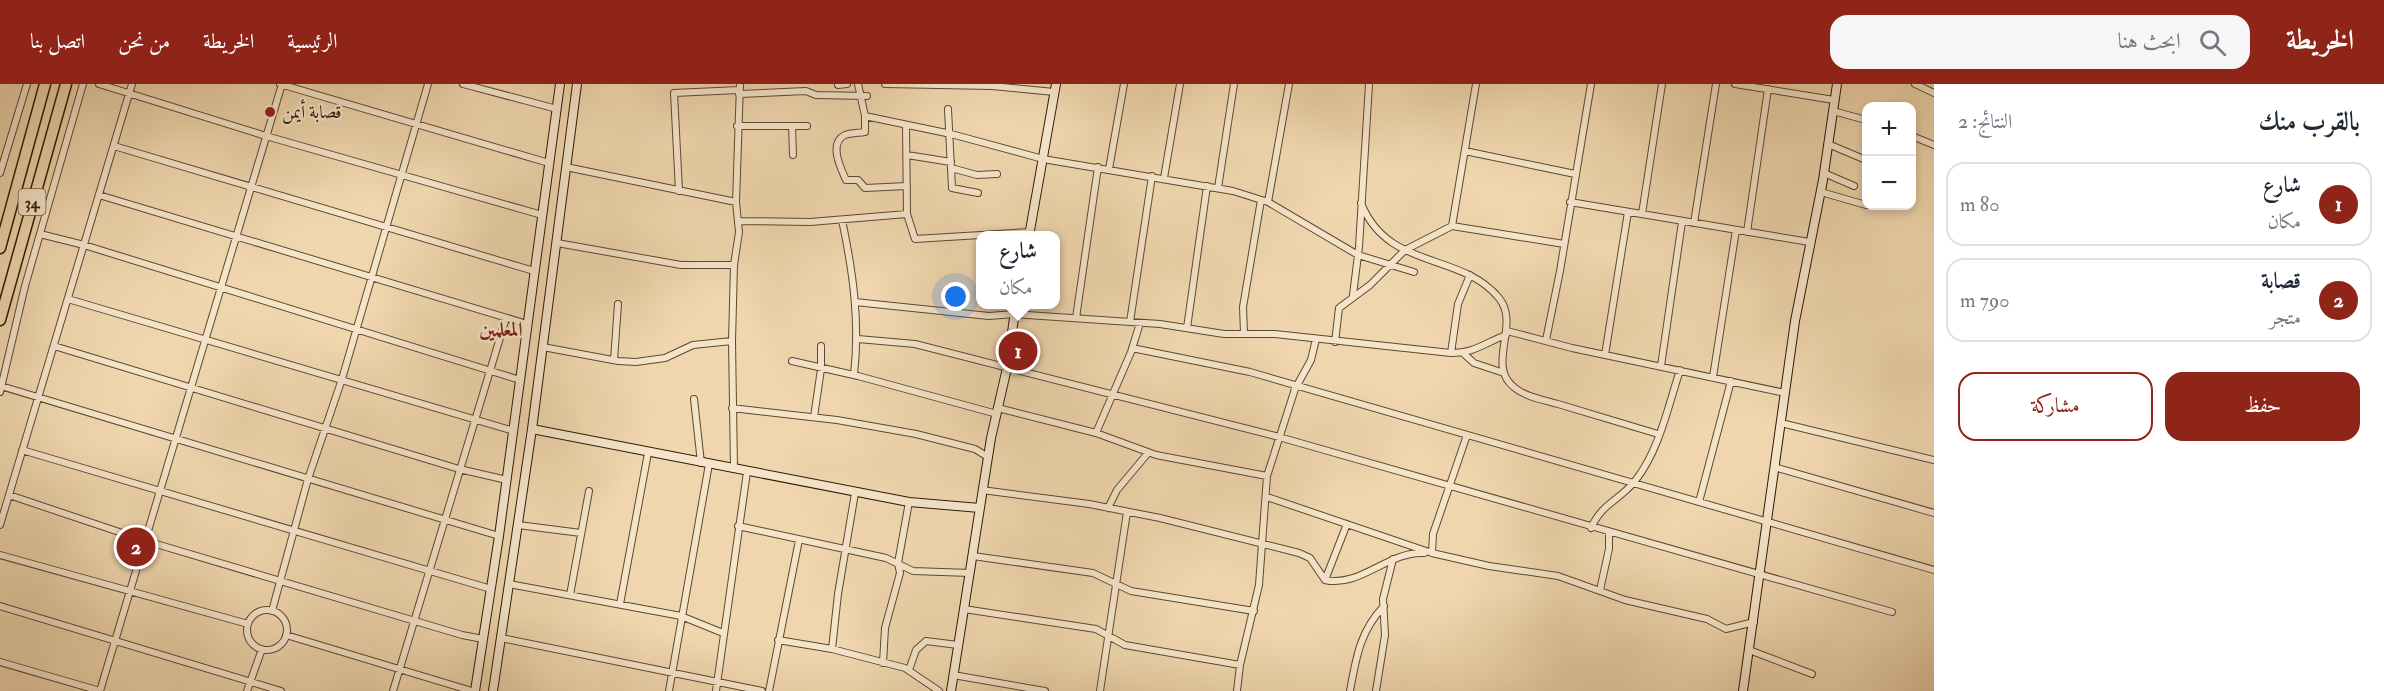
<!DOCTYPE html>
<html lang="ar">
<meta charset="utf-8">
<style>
:root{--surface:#fff;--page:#f6f6f7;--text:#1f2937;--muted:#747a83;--line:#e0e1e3;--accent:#8f2418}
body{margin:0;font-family:"IM FELL Double Pica",Amiri,serif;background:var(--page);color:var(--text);direction:rtl}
.controls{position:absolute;right:18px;top:18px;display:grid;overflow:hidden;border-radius:12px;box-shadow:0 3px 9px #0003}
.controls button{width:54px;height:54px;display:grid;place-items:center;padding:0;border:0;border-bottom:2px solid var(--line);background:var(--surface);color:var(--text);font:30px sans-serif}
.you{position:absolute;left:956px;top:213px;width:21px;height:21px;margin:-15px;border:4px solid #fff;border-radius:50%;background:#1a73e8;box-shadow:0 0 0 9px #1a73e833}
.badge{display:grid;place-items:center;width:39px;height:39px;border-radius:50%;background:var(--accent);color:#fff;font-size:20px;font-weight:700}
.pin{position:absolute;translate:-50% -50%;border:3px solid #fff;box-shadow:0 2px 6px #0006}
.popup{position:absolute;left:976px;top:147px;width:84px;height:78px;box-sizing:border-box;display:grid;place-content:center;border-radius:12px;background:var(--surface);filter:drop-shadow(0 2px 4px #0005);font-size:20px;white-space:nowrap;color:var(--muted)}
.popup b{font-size:22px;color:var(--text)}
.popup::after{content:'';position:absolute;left:50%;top:100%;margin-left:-12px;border:12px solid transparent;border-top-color:var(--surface)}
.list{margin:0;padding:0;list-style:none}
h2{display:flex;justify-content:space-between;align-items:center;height:78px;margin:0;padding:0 24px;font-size:26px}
h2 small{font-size:20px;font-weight:400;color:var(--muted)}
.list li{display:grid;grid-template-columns:39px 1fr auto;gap:18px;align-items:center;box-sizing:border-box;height:84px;margin:0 12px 12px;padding:0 12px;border:2px solid var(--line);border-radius:18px}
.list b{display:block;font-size:22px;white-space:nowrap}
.list p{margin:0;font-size:20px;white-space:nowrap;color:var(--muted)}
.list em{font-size:20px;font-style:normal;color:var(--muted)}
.actions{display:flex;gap:12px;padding:18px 24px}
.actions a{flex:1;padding:14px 0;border:2px solid var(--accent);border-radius:18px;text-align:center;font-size:21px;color:var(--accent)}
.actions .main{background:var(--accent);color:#fff}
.icon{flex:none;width:33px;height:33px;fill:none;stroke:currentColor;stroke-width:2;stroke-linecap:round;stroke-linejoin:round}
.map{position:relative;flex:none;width:1934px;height:607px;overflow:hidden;direction:ltr}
header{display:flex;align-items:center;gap:36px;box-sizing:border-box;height:84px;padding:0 30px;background:var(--accent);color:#fff}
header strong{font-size:28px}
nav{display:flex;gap:33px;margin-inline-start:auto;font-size:21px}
.search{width:420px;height:54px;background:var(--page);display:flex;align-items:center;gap:15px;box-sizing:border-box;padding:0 21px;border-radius:18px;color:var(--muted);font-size:22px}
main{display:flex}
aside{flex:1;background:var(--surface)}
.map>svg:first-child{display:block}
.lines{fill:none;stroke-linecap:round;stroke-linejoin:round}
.street-casing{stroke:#5e482e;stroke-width:8}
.secondary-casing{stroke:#2e1903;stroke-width:10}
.highway-casing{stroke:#2e1903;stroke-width:13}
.street{stroke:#f5e4ca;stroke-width:6}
.secondary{stroke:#f5e4ca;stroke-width:8}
.highway{stroke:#efd6ae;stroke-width:10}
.poi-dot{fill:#8f2418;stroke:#f5e4ca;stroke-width:2}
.labels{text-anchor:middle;stroke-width:4.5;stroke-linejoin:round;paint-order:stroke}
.shield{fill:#f5e4ca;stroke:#6a563f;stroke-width:1.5}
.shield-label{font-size:16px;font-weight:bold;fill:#2e1903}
.poi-label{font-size:18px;fill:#2e1903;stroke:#f5e4ca;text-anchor:start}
.neighbourhood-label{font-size:20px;font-weight:bold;fill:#7a1f14;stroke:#f5e4ca}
</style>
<header>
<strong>الخريطة</strong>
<div class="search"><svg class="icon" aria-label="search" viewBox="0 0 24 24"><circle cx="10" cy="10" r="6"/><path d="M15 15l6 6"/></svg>ابحث هنا</div>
<nav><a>الرئيسية</a><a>الخريطة</a><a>من نحن</a><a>اتصل بنا</a></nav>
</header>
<main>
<aside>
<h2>بالقرب منك<small>النتائج: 2</small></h2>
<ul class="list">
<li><span class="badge">1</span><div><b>شارع</b><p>مكان</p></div><em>80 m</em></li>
<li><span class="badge">2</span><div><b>قصابة</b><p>متجر</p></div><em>790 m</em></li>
</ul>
<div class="actions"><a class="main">حفظ</a><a>مشاركة</a></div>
</aside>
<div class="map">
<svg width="1934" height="607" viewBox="0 0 1934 607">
<rect width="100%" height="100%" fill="#efd6ae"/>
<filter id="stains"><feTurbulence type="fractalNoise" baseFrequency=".00333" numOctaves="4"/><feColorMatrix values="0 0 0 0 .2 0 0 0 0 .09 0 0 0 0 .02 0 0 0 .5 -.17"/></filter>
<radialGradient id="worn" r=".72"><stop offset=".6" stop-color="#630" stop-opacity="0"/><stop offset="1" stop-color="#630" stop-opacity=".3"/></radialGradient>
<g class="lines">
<defs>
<path id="street" d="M99,0L266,52L542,131
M280,0L549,79
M463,0L557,25
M858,0L865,32V48C859,49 850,49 845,51C828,59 841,85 846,96H858L865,104L907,102
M885,0L992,2L1054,8
M1476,0L1452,142L1564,160
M1735,0L1834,16
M1915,0L1934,9
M838,1L847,0
M739,10L806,7L816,11L867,12
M948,25L952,104L978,109
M1833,27L1866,36
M865,32L951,50L1043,75L1233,107L1268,118L1358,171L1414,188
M737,42H807
M792,42L793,71
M1912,52L1934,61
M1828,60L1866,76
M114,62L534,187
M1465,67L1575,90
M907,71L951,78
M566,83L736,118
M951,84L977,91L997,90
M1109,85L1124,0
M0,89L27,0
M1824,89L1854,102
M1164,94L1180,0
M1218,104L1234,0
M679,107L674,9L739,6
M1821,108L1866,121
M99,111L527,240
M1268,118L1289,0
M1570,118L1809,158
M1361,119C1388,187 1460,167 1499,214C1521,241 1485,282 1515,304C1526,313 1544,316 1558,320C1591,330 1625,340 1658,350
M907,130L915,155L1029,148
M1642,130L1662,0
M842,136C853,188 860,238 854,291
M738,137L810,138L907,130L906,42
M1694,139L1716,0
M1747,148L1768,5
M40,150L84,161L520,296
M557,159L681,181H734
M1353,211L1359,163L1369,0
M68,215L514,347
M855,218L989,232L1014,230L1160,240L1224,250H1275L1451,269C1472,270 1487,258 1506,251
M1076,234L1098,83
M1130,238L1152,92
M1187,244L1207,102
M1507,247L1572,264L1785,309
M1244,249L1243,223L1261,116
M858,255L915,260L1279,353L1892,528
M1546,256L1560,187L1591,0
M1335,258L1339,224L1370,201L1405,166L1452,142
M54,262L459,385L507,396
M543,263L618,277L636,278L665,274L693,261L732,257
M1132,264L1250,288L1934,486
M1451,269L1458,220L1470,191
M1463,269L1474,279L1504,289
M1605,271L1628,128
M614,276L618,220
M792,277L858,292L997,330
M1661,282L1682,138
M1713,293L1736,146
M1,302L499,452
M0,308L25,202L83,0
M694,315L701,379
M732,324L837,336L916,350L975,365L988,373
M998,324L1096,349L1156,371L1267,392
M814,333L821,285V262
M1781,339L1934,376
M1096,349L1131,268L1140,239
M22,366L491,505
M1774,383L1934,429
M734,385L732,257L734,181L739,148L736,118L740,0
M982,406L1089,420L1160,434L1299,469L1310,474L1325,496C1360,504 1388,467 1424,469
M9,411L146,457L462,551L483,555
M1267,413L1432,469L1489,482L1558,492L1625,516L1707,535L1726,545L1754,538
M1699,418L1731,297
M1108,424L1117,406L1148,369
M0,441L132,0
M518,441L581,449
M738,442L886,474L913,487L970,489
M1591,444C1603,418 1619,417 1635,397C1659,367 1668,323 1680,286
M1432,469L1433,450L1467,351
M0,471L248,540
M973,472L1093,489L1131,507L1254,527
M1325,496L1347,440
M509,500L681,532L723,549
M1600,506L1609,465V449
M570,511L589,407
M620,520L648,369
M0,522L281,607
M964,525L1096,545L1125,561L1240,581
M247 546a20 20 0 1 1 40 0a20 20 0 1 1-40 0Z
M272,527L308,395L342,295L428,0
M286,551L472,607
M501,554L762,607
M778,556L832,565L905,584L939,607
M832,565L838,510L855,409
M1749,566L1812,590
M0,578L100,607
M883,579L885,544L900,489L898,479L909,418
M909,586L916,566L926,557L958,561
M953,591L1045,607
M100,607L282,0
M247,607L262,565
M393,607L506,234
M669,607L709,380
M716,607L747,388
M769,607L799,456
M1100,607L1127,428
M1237,607L1240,581L1259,501L1267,392L1295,305L1311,276L1316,255
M1350,607C1356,574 1360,547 1384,522
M1376,607L1385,551L1383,515L1393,475"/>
<path id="secondary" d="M1029,152L1056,0
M532,345L909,418L980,424
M475,607L499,452L560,0
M493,607L532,345L577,0
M951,607L991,354L1007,284L1016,220
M1743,607L1795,237L1823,96L1837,0"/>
<path id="highway" d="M0,164L45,0
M0,236L66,0"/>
</defs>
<use href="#street" class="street-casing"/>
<use href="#secondary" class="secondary-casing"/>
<use href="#highway" class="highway-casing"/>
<use href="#street" class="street"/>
<use href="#secondary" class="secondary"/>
<use href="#highway" class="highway"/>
</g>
<circle class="poi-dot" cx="270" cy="28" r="6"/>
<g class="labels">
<rect class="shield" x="18.5" y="105" width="27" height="26" rx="4.5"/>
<g class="shield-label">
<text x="32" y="124">34</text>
</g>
<g class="poi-label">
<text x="282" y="34">قصابة أيمن</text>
</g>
<g class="neighbourhood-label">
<text x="501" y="252">المعلمين</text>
</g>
</g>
<rect width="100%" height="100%" filter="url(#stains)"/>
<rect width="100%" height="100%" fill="url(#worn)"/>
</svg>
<div class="controls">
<button>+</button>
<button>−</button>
</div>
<div class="you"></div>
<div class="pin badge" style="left:1018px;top:267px">1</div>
<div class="popup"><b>شارع</b>مكان</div>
<div class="pin badge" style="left:136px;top:463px">2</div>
</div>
</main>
